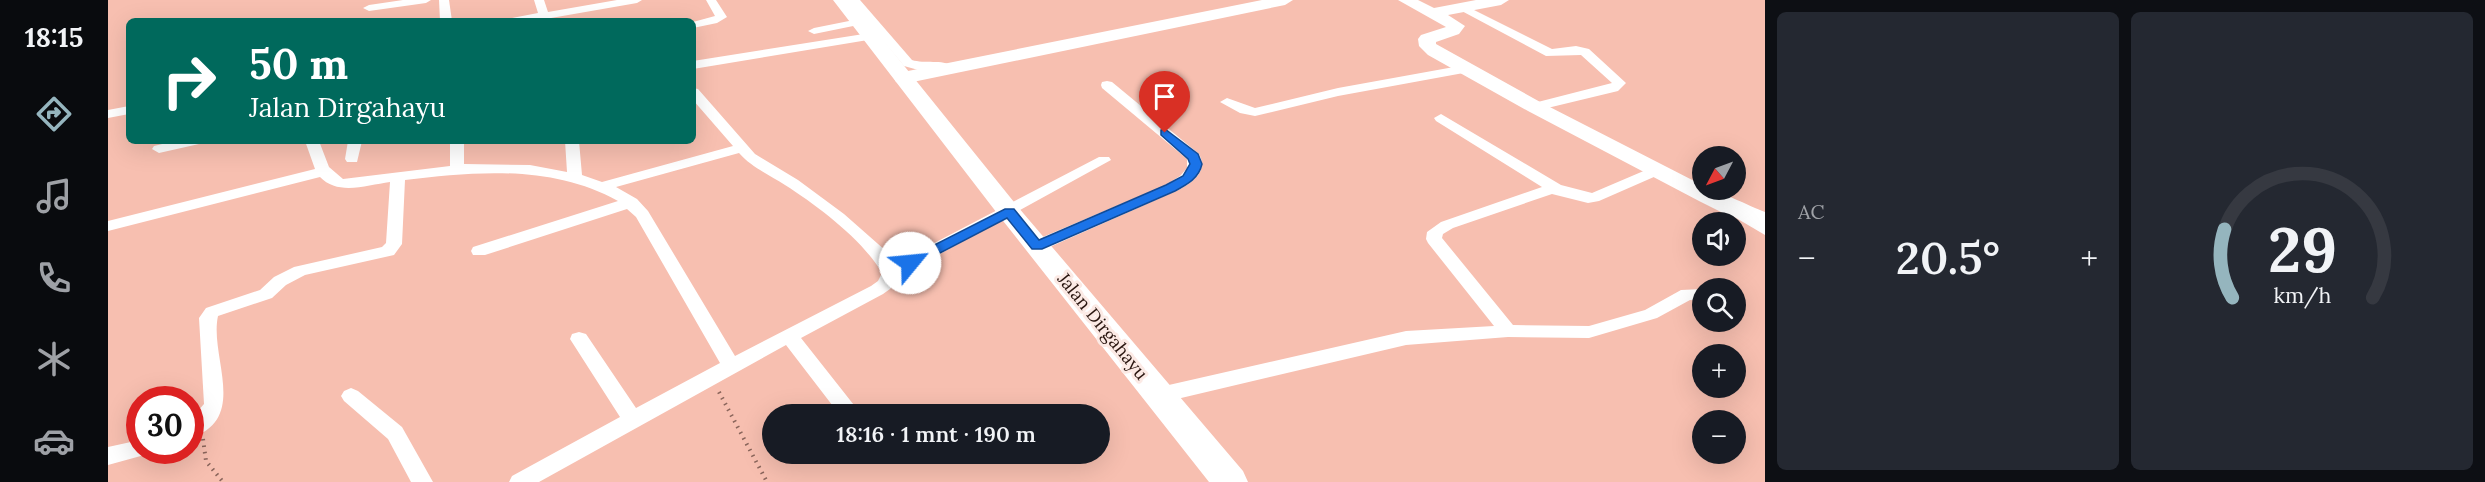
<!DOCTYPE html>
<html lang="id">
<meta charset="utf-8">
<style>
body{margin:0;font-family:Lora,serif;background:#242831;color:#f1f3f6;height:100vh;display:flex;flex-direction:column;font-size:22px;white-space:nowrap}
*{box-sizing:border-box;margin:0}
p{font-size:20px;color:#9ea1a6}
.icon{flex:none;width:33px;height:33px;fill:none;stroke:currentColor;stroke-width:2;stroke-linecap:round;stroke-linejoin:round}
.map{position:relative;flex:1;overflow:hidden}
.details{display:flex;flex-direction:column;gap:12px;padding:12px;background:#0d0f14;width:720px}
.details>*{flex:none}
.top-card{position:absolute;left:18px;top:18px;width:570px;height:126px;border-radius:9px;box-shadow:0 6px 24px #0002;background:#00695c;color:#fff;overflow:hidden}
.needle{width:39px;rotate:229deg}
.tools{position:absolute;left:1584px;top:146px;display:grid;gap:12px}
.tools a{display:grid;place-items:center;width:54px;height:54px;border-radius:50%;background:#171b24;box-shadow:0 6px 24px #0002;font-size:30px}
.speed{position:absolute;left:18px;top:386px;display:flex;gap:12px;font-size:30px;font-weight:700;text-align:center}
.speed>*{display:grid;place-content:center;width:78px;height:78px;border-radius:50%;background:#171b24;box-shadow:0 6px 24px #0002;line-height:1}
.speed .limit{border:9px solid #d22;background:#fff;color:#111}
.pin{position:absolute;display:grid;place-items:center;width:51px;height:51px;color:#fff;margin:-62px -26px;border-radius:50% 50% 50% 0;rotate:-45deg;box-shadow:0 0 6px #0007}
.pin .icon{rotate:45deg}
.me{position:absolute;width:66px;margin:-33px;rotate:62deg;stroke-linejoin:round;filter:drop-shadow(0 0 4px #0008)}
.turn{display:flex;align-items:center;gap:21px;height:126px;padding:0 24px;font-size:27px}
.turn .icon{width:78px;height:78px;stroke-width:2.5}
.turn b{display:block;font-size:42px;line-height:51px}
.big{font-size:45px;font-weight:600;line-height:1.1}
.details .widget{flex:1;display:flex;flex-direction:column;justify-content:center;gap:9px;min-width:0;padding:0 21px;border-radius:9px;background:#242831}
.details .dial{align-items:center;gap:0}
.dial svg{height:156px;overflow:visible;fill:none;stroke:#363941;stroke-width:7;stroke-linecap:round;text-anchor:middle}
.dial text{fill:#f1f3f6;stroke:none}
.heat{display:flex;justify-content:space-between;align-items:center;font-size:33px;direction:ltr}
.details .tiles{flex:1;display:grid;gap:12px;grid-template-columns:repeat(2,1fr)}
.trip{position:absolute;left:654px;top:404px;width:348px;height:60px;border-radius:30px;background:#171b24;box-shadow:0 6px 24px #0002;font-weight:600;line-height:60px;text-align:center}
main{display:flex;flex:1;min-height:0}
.menu{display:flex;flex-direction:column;width:108px;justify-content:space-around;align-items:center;background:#090b0e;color:#9ea1a6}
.menu .icon{width:42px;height:42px}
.menu .on{color:#95b5be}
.menu b{font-size:27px;color:#f1f3f6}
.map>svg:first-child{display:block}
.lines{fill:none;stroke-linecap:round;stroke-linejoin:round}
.path{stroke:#8a655b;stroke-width:4;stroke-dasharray:1.5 5;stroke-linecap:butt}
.street{fill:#fff;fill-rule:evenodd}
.secondary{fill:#fff;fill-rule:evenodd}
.primary{fill:#fff;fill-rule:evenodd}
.route{fill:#1a73e8;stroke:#114b97;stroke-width:1.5}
.labels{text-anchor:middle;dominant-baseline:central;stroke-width:6;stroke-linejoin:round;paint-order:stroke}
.street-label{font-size:18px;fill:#29150f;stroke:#fceae5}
</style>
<main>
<nav class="menu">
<b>18:15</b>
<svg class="icon on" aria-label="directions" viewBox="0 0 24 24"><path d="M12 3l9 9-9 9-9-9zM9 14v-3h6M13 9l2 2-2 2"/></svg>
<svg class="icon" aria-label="music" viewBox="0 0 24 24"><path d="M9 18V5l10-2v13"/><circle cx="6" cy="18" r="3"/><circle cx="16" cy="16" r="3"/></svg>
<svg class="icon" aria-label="phone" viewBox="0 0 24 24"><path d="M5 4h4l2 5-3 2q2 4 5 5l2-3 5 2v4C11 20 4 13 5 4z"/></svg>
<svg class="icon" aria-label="climate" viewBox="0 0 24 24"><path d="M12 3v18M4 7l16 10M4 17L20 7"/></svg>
<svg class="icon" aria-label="car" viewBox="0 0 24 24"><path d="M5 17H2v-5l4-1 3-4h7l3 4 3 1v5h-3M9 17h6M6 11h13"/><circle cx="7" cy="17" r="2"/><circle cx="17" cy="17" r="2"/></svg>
</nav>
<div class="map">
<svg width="1657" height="482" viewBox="0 0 1657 482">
<rect width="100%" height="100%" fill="#f7bfb0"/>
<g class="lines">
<g class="path">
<polyline points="611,392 659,482"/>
<polyline points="95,439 98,461 115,482"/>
</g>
<g class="street">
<polygon points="295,0 323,0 318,3 261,11 255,8 261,5"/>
<polygon points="331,0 341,0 344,21 332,21"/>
<polygon points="426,0 436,0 440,12 509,0 534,0 529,3 443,18 444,21 398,21 404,18 430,13"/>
<polygon points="598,0 608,0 619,17 609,23 585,28 585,22 607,16"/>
<path d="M741 0H752L804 60C816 64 835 59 844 66L838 70 814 71 796 66Z"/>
<polygon points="1354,4 1444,49 1468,46 1481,49 1518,83 1510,91 1427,111 1422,110 1420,107 1422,104 1504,83 1473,55 1438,56 1350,9 1348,7"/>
<polygon points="751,19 757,22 755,24 706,34 700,31 706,28"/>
<polygon points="762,33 768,37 766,39 585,69 585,61"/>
<polygon points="1357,65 1361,66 1363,69 1361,72 1230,96 1147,116 1132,113 1112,102 1119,98 1147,108 1230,88"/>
<path d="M999 81 1004 82 1091 154C1101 172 1083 184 1068 191L935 250H923L921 246 923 242 1058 185 1072 176 1079 168V159L994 88 993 85 994 82Z"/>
<path d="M585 88 590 89 647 154 690 180 736 214 778 251 786 264 991 157H1001L1003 160 790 277 782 289 775 294 693 338 753 414H731L678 345 431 482H401L404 476 512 417 462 339 464 334 471 332 478 334 528 408 612 363 528 217 519 209 377 255H365L363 251 365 247 510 201C445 165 369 171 297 180L294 244 286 255 197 275 178 285 164 298 110 316C101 357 142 419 82 438V420L96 404 91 318 98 308 152 290 166 277 186 267 274 247 278 243 282 182C259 185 230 196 212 177L0 231V221L207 169 197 141H211L221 167 235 179 342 166V141H356V164L422 165 459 172 457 141H471L474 175 494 182 625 146 585 100ZM631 153C643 167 662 175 677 185 710 206 755 240 774 273L770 281 763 286 627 356 540 211 529 199 508 187Z"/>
<polygon points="21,106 21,114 0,118 0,110"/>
<polygon points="1333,114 1453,185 1484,193 1545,167 1555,167 1557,170 1555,173 1491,201 1480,203 1444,194 1345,228 1335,234 1334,238 1405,325 1481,326 1537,310 1573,290 1594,289 1594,301 1582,300 1549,318 1481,338 1400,337 1298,345 1052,403 1045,400 1042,395 1045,390 1052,387 1298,331 1386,326 1320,243 1318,239 1319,232 1333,222 1434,187 1328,121 1326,118"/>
<polygon points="67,141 93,141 91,144 51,153 44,149 46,146"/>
<polygon points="240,141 254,141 249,162 239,162 237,159"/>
<polygon points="1629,207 1657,223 1657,235 1623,215 1621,212"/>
<polygon points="243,388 250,391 294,427 325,482 303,482 280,439 236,401 233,396 236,391"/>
<polygon points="32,440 32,450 42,450 40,454 0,465 0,447"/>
</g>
<g class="secondary">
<polygon points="1154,0 1185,0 1177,5 795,84 788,82 786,78 788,74 795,72"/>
<path d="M1290 0H1310L1326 8 1368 0H1401L1393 5 1340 15 1357 26 1351 34 1328 42V44L1434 103 1594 185V189C1609 189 1641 206 1657 212V227L1615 213 1591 201 1420 111 1320 55 1311 46 1310 39 1313 35 1338 27Z"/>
</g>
<polygon class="primary" points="725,0 743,0 910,207 1135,471 1140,482 1101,482 892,217"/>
</g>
<path class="route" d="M1057 129 1090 154 1094 164C1091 178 1080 184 1067 191L934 249H924L899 218 807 266H797L795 263 797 260 897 209H906L931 240 1058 185 1075 176 1082 164 1080 159 1053 135V130Z"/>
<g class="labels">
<g class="street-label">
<text transform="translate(995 326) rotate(51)">Jalan Dirgahayu</text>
</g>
</g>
</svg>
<div class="tools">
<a><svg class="needle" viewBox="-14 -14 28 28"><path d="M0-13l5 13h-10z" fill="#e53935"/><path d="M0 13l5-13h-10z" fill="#9ea1a6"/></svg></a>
<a><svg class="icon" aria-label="sound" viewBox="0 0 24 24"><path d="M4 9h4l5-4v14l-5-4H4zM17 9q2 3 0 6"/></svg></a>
<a><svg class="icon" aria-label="search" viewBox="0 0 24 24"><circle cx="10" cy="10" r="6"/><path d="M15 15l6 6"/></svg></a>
<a>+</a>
<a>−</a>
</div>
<div class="speed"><div class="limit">30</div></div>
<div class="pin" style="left:1057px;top:133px;background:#d93025"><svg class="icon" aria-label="arrive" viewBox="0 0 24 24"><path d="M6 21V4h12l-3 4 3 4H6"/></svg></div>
<svg class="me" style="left:802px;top:263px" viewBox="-20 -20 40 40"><circle r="19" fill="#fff"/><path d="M0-13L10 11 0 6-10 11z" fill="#1a73e8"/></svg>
<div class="trip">18:16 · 1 mnt · 190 m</div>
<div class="top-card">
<div class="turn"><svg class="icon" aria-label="right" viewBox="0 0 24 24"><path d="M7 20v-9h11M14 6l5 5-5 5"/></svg><div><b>50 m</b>Jalan Dirgahayu</div></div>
</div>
</div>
<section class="details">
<div class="tiles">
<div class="widget"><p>AC</p>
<div class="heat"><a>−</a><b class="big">20.5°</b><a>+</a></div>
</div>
<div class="widget dial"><svg viewBox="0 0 100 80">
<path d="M14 69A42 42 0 1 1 86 69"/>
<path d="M14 69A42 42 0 0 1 10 34" stroke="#95b5be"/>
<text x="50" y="56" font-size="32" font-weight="700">29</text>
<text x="50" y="72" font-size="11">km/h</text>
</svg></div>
</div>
</section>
</main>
